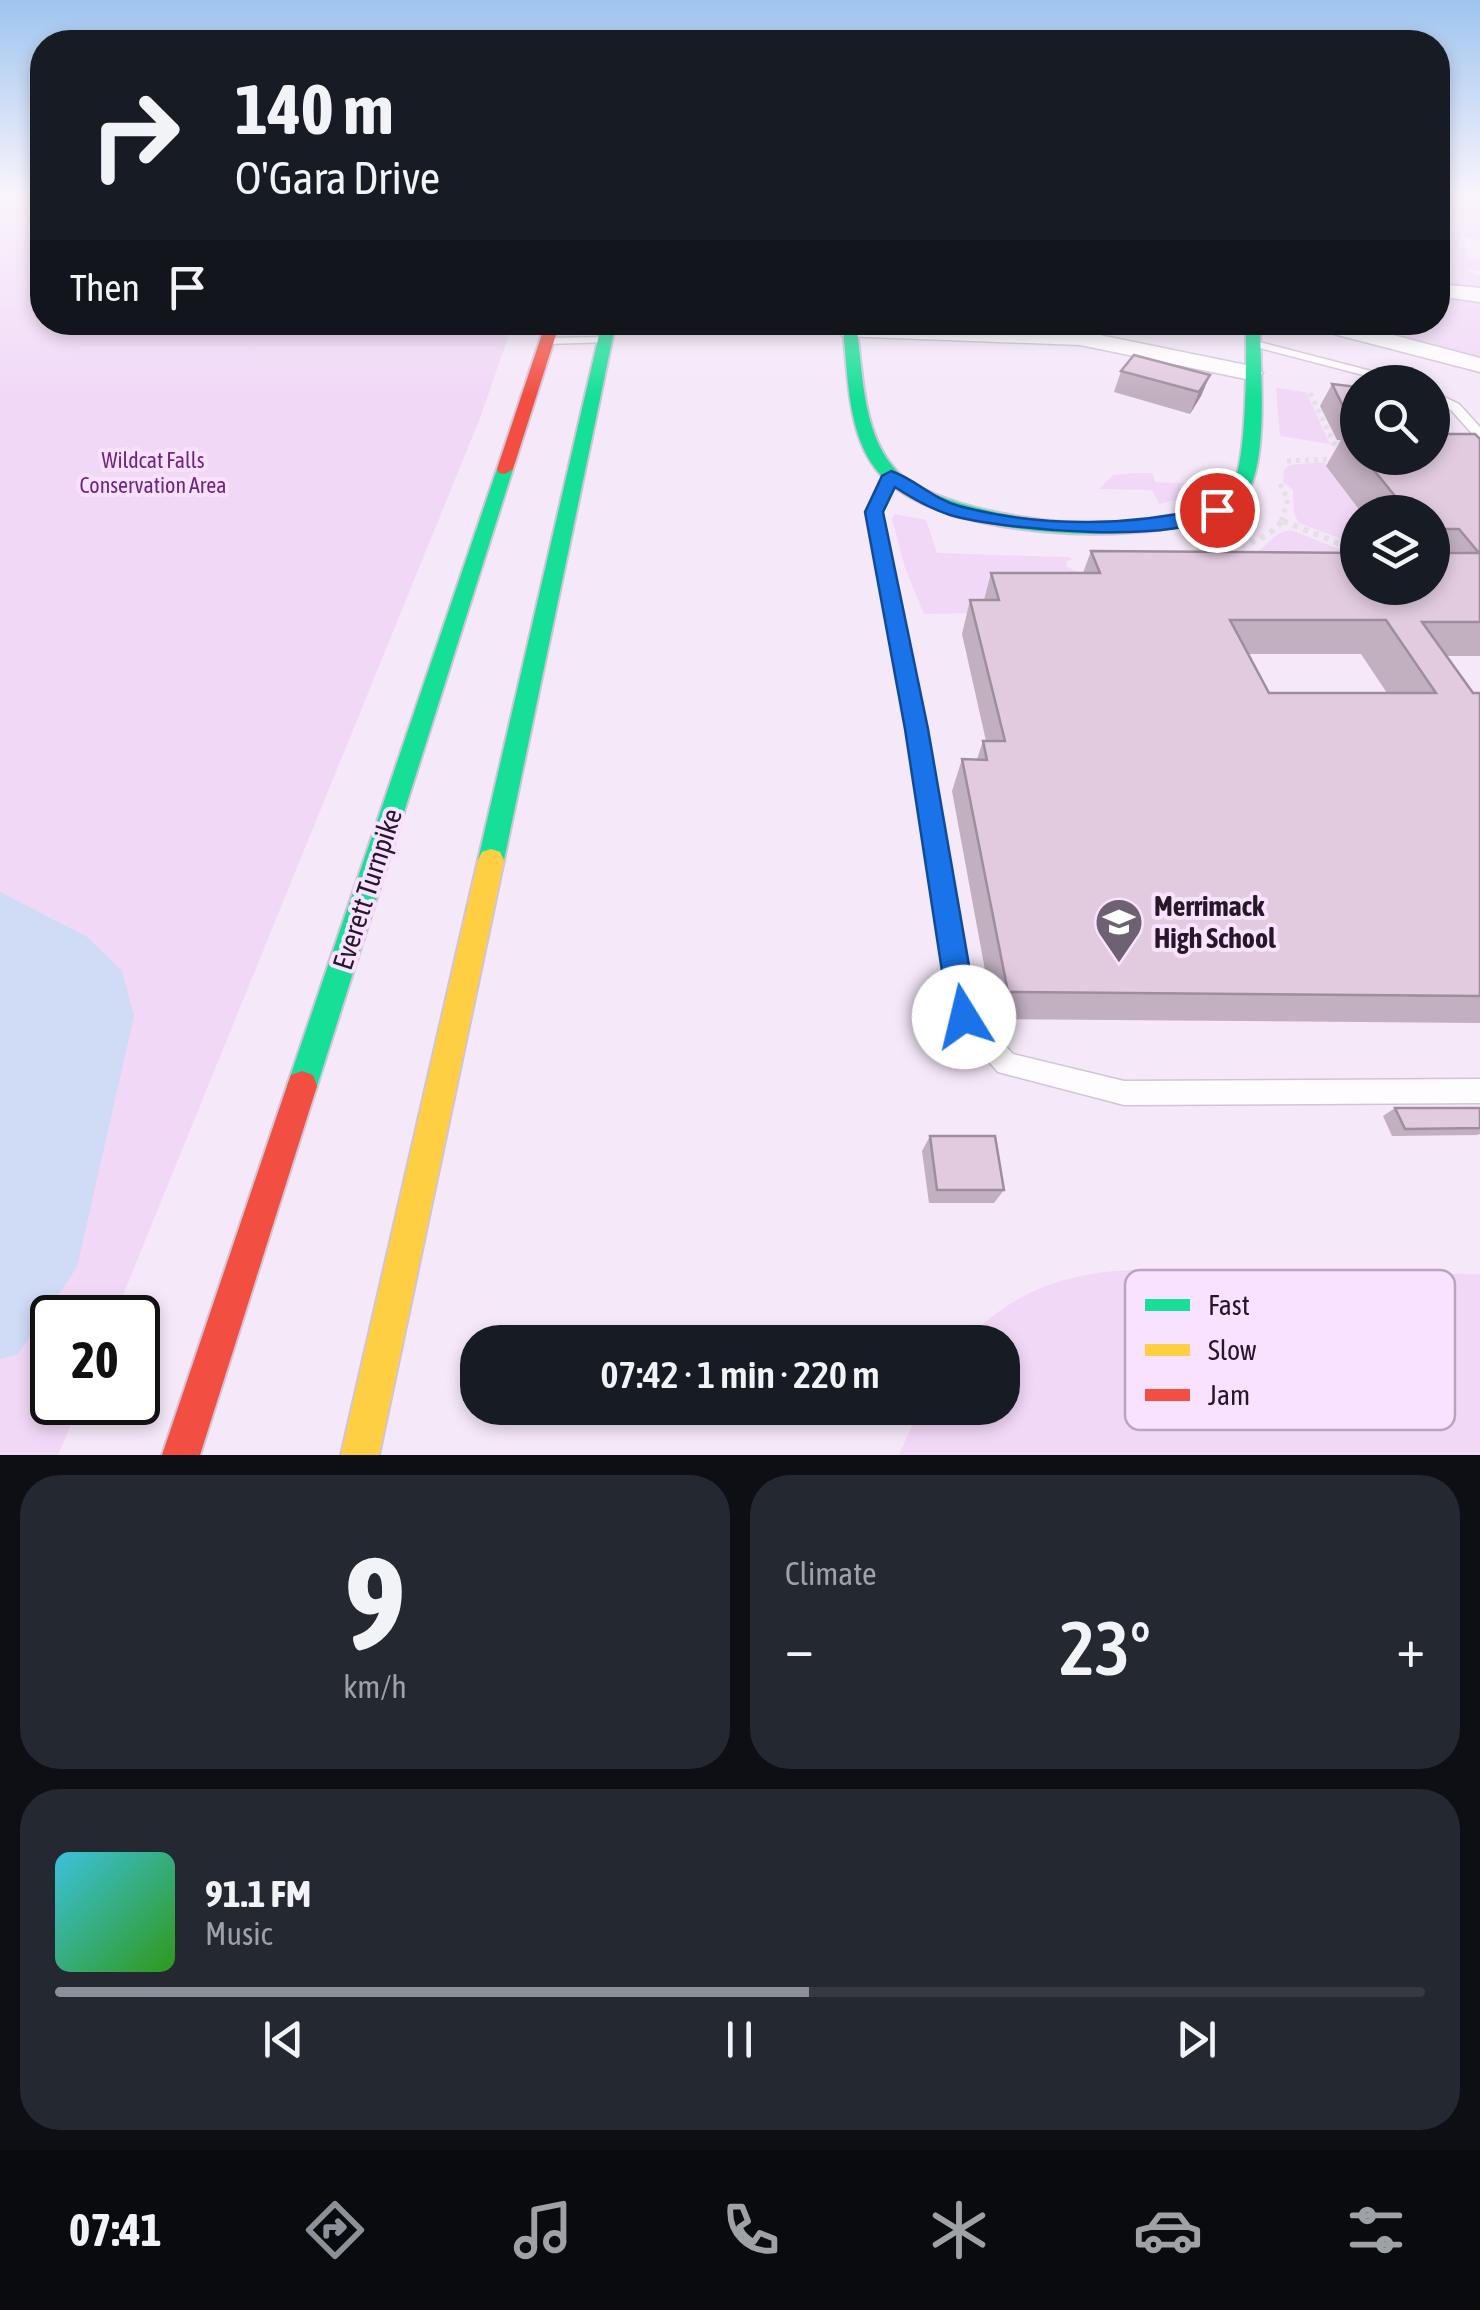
<!DOCTYPE html>
<meta charset="utf-8">
<style>
body{margin:0;font-family:"Asap Condensed",sans-serif;background:#242831;color:#f1f3f6;height:100vh;display:flex;flex-direction:column;font-size:38px;white-space:nowrap}
*{box-sizing:border-box;margin:0}
p{font-size:32px;color:#9ea1a6}
.icon{flex:none;width:55px;height:55px;fill:none;stroke:currentColor;stroke-width:2;stroke-linecap:round;stroke-linejoin:round}
.map{position:relative;height:1455px;overflow:hidden}
.panel{display:flex;flex-direction:column;gap:20px;padding:20px;background:#0d0f14;flex:1}
.panel>*{flex:none}
.top-card{position:absolute;left:30px;top:30px;width:1420px;height:305px;border-radius:40px;box-shadow:0 5px 15px #0003;background:#171b24;color:#f1f3f6;overflow:hidden}
.buttons{position:absolute;left:1340px;top:365px;display:grid;gap:20px}
.buttons a{display:grid;place-items:center;width:110px;height:110px;border-radius:50%;background:#171b24;box-shadow:0 5px 15px #0003;font-size:50px}
.speed{position:absolute;left:30px;top:1295px;display:flex;gap:20px;font-size:50px;font-weight:700;text-align:center}
.speed>*{display:grid;place-content:center;width:130px;height:130px;border-radius:50%;background:#171b24;box-shadow:0 5px 15px #0003;line-height:1}
.speed .limit{border:5px solid #111;border-radius:15px;background:#fff;color:#111}
.pin{position:absolute;display:grid;place-items:center;width:85px;height:85px;color:#fff;margin:-42px;border:5px solid #fff;border-radius:50%;box-shadow:0 2px 10px #0007}
.me{position:absolute;width:110px;margin:-55px;rotate:351deg;stroke-linejoin:round;filter:drop-shadow(0 0 8px #0008)}
.turn{display:flex;align-items:center;gap:35px;height:210px;padding:0 40px;font-size:45px}
.turn .icon{width:130px;height:130px;stroke-width:2.5}
.turn b{display:block;font-size:70px;line-height:85px}
.then{display:flex;align-items:center;height:95px;padding:0 40px;background:#0003;gap:20px;font-size:38px}
.big{font-size:75px;font-weight:600;line-height:1.1}
.panel .widget{flex:1;display:flex;flex-direction:column;justify-content:center;gap:15px;min-width:0;padding:0 35px;border-radius:40px;background:#242831}
.panel .dial{align-items:center;gap:0}
.dial b{font-size:130px;line-height:1}
.song{display:flex;align-items:center;gap:30px}
.cover{width:120px;height:120px;border-radius:15px;background:linear-gradient(135deg,hsl(190 70% 55%),hsl(110 70% 35%))}
.played{height:10px;border-radius:5px;background:linear-gradient(90deg,#8c9099 55%,#363941 55%)}
.keys{display:flex;justify-content:space-around;direction:ltr}
.heat{display:flex;justify-content:space-between;align-items:center;font-size:55px;direction:ltr}
.panel .tiles{flex:1;display:grid;gap:20px;grid-template-columns:1fr 1fr}
.widget:last-child{grid-column:span 2}
.trip{position:absolute;left:460px;top:1325px;width:560px;height:100px;border-radius:40px;background:#171b24;box-shadow:0 5px 15px #0003;font-weight:600;line-height:100px;text-align:center}
.tabs{display:flex;height:160px;justify-content:space-around;align-items:center;background:#090b0e;color:#9ea1a6}
.tabs .icon{width:70px;height:70px}
.tabs .active{color:#8c9099}
.tabs b{font-size:45px;color:#f1f3f6}
.map>svg:first-child{display:block}
.green{fill:#f1d8f7}
.water{fill:#d0dbf6}
.lines{fill:none;stroke-linecap:round;stroke-linejoin:round}
.lane-casing{stroke:#d1c5d5;stroke-width:3}
.street-casing{stroke:#d1c5d5;stroke-width:3}
.fast-casing{stroke:#d1c5d5;stroke-width:4}
.slow-casing{stroke:#d1c5d5;stroke-width:4}
.jam-casing{stroke:#d1c5d5;stroke-width:4}
.path-far1{stroke:#e4e0e5;stroke-width:5;stroke-dasharray:4 5;stroke-linecap:butt}
.path{stroke:#e4e0e5;stroke-width:6;stroke-dasharray:5 6;stroke-linecap:butt}
.lane{fill:#fefcfe;fill-rule:evenodd}
.street{fill:#fefcfe;fill-rule:evenodd}
.fast{fill:#16e098;fill-rule:evenodd}
.slow{fill:#ffcf43;fill-rule:evenodd}
.jam{fill:#f24e42;fill-rule:evenodd}
.wall{fill:#c2afc0;fill-rule:evenodd}
.shaded-wall{fill:#9e8e9c}
.building{fill:#e2cbdf;stroke:#9e8e9c;stroke-width:2.5;fill-rule:evenodd}
.route{fill:#1a73e8;stroke:#114b97;stroke-width:2.5}
.labels{text-anchor:middle;dominant-baseline:central;stroke-width:8;stroke-linejoin:round;paint-order:stroke}
.far-park-label{font-size:22px;fill:#702681;stroke:#f9e2ff}
.street-label{font-size:28px;fill:#261829;stroke:#f9e2ff}
.poi-label{font-size:28px;font-weight:bold;fill:#261829;stroke:#f9e2ff;text-anchor:start}
.key{fill:#f9e2ff;stroke:#baa5bf;stroke-width:2.5}
.key-label{font-size:28px;fill:#261829}
</style>
<div class="map">
<svg width="1480" height="1455" viewBox="0 0 1480 1455">
<rect width="100%" height="100%" fill="#f5e8f9"/>
<g class="green">
<polygon points="0,194 42,194 42,322 513,323 480,418 114,1317 52,1318 52,1402 80,1403 58,1455 0,1455"/>
<polygon points="1438,194 1480,194 1480,239 1462,238 1469,258 1480,260 1480,271 1464,269 1480,276 1480,292 1438,286"/>
<polygon points="1438,290 1480,295 1480,358 1344,323 1438,322"/>
<polygon points="1276,388 1306,392 1330,444 1280,436"/>
<polygon points="1324,462 1361,512 1358,512 1357,545 1299,523 1294,514 1293,490 1283,482 1284,470 1290,465"/>
<polygon points="1136,473 1152,473 1155,482 1193,484 1204,493 1159,504 1152,490 1099,489 1113,475"/>
<polygon points="895,514 926,520 937,553 1067,557 1072,559 1066,562 1067,567 1087,576 984,613 924,614 905,568 892,519"/>
<path d="M1291 530 1357 556V586L1164 585 1155 569 1157 553C1186 547 1222 566 1251 554 1268 548 1272 532 1291 530Z"/>
<path d="M1133 1270 1480 1274V1455H899L920 1408H1002V1342H965C1010 1292 1067 1272 1133 1270Z"/>
</g>
<polygon class="water" points="0,892 86,936 122,971 134,1016 77,1267 18,1354 0,1359"/>
<g class="lines">
<g class="lane-casing">
<g id="lane">
<polygon points="606,337 611,340 610,342 547,344 542,341 547,338"/>
<polygon points="1252,340 1406,380 1408,382 1390,382 1248,345 1247,343"/>
<polygon points="1432,391 1459,404 1480,427 1480,439 1476,438 1451,410 1432,399"/>
<polygon points="891,472 898,476 881,512 926,729 974,1012 1013,1054 1124,1081 1480,1079 1480,1103 1124,1105 998,1072 956,1025 953,1017 908,729 867,512 884,476"/>
</g>
</g>
<g class="street-casing">
<g id="street">
<polygon points="1438,284 1480,288 1480,302 1438,296"/>
<polygon points="1304,322 1344,322 1480,358 1480,372 1307,327"/>
<polygon points="850,324 1080,331 1251,366 1263,373 1251,380 1080,345 842,336 838,331"/>
</g>
</g>
<g class="fast-casing">
<g id="fast">
<polygon points="602,322 616,322 504,860 500,868 491,871 482,868 478,860"/>
<path d="M842 322H856C863 369 861 430 894 468 940 523 1186 550 1231 488 1248 465 1246 355 1246 322H1260C1260 367 1268 449 1250 488 1243 503 1221 513 1207 518 1131 547 947 537 886 480 845 443 849 372 842 322Z"/>
<polygon points="505,464 513,469 317,1086 313,1097 302,1101 291,1097 287,1086 497,469"/>
</g>
</g>
<g class="slow-casing">
<polygon id="slow" points="491,849 500,852 504,860 379,1455 341,1455 478,860 482,852"/>
</g>
<g class="jam-casing">
<g id="jam">
<polygon points="546,322 560,322 513,469 505,474 499,473 497,469"/>
<polygon points="302,1071 313,1075 317,1086 200,1455 162,1455 287,1086 291,1075"/>
</g>
</g>
<g class="path-far1">
<polyline points="1310,393 1336,448 1358,455"/>
<polyline points="1287,461 1334,459"/>
<polyline points="1280,484 1288,500 1281,522"/>
</g>
<g class="path">
<polyline points="1283,521 1358,551"/>
<path d="M1196 550C1226 551 1264 545 1283 520"/>
</g>
<use href="#lane" class="lane"/>
<use href="#street" class="street"/>
<use href="#fast" class="fast"/>
<use href="#slow" class="slow"/>
<use href="#jam" class="jam"/>
</g>
<g class="wall">
<polygon points="1169,322 1191,322 1189,326"/>
<polygon points="1121,371 1210,375 1201,396 1190,414 1114,392"/>
<path d="M1332 384 1358 387V458H1432L1480 439V656H1446L1473 693H1480V1023L994 1019 952 791 962 759H977L983 741H986L962 634 970 600H984L991 573H1083L1091 551 1432 588V512H1361L1326 466 1341 440H1337L1320 406ZM1248 654H1361L1387 693H1269Z"/>
<polygon points="1395,1108 1480,1108 1480,1134 1477,1135 1392,1136 1383,1116"/>
<polygon points="930,1136 1004,1190 994,1203 929,1203 922,1151"/>
</g>
<polygon class="shaded-wall" points="1210,375 1201,396 1190,414 1199,392"/>
<g class="building">
<polygon points="1134,355 1210,375 1199,392 1121,371"/>
<polygon points="1332,384 1358,387 1358,419 1349,418"/>
<polygon points="1344,433 1358,433 1358,449"/>
<path d="M1432 434H1475L1480 439V622H1422L1473 693H1480V996L1008 992 962 759 987 760 983 741H1005L970 600H999L991 573H1100L1091 551 1358 553V588H1432V553H1479L1459 529H1432V512H1408L1364 458H1432ZM1230 620H1386L1436 693H1269Z"/>
<polygon points="1395,1108 1480,1108 1480,1128 1405,1129"/>
<polygon points="930,1136 995,1136 1004,1190 937,1190"/>
</g>
<linearGradient id="sky" x2="0" y2="1"><stop stop-color="#9ec4ee"/><stop offset="0.49" stop-color="#faf5fc"/><stop offset="1" stop-color="#faf5fc" stop-opacity="0"/></linearGradient>
<rect width="1480" height="397" fill="url(#sky)"/>
<path class="route" d="M891 471C915 479 933 499 959 506 1041 528 1137 527 1217 505L1226 510C1186 547 1002 530 950 515 929 508 913 499 895 487L883 512 928 729 978 1017 974 1027 964 1031 953 1027 949 1017 905 729 865 512 882 476Z"/>
<defs>
<g id="school-pin" transform="scale(2.5)"><path d="M0 17L-7.5 6A9.5 9.5 0 1 1 7.5 6Z" fill="#6e6172" stroke="#f9e2ff"/><path d="M0-5L7-2L0 1L-7-2ZM-4 1L0 2.5L4 1V4Q0 6-4 4Z" fill="#fff"/></g>
</defs>
<g fill-rule="evenodd">
<use href="#school-pin" x="1119" y="922"/>
</g>
<g class="labels">
<g class="far-park-label">
<text x="153" y="460">Wildcat Falls<tspan x="153" dy="25">Conservation Area</tspan></text>
</g>
<g class="street-label">
<text transform="translate(367 889) rotate(-72)">Everett Turnpike</text>
</g>
<g class="poi-label">
<text x="1154" y="906">Merrimack<tspan x="1154" dy="32">High School</tspan></text>
</g>
</g>
<rect x="1125" y="1270" width="330" height="160" rx="15" class="key"/>
<rect x="1145" y="1299" width="45" height="12" fill="#16e098"/>
<rect x="1145" y="1344" width="45" height="12" fill="#ffcf43"/>
<rect x="1145" y="1389" width="45" height="12" fill="#f24e42"/>
<g class="key-label">
<text x="1208" y="1315">Fast</text>
<text x="1208" y="1360">Slow</text>
<text x="1208" y="1405">Jam</text>
</g>
</svg>
<div class="buttons">
<a><svg class="icon" aria-label="search" viewBox="0 0 24 24"><circle cx="10" cy="10" r="6"/><path d="M15 15l6 6"/></svg></a>
<a><svg class="icon" aria-label="layers" viewBox="0 0 24 24"><path d="M12 4l9 5-9 5-9-5zM3 14l9 5 9-5"/></svg></a>
</div>
<div class="speed"><div class="limit">20</div></div>
<div class="pin" style="left:1217px;top:510px;background:#d93025"><svg class="icon" aria-label="arrive" viewBox="0 0 24 24"><path d="M6 21V4h12l-3 4 3 4H6"/></svg></div>
<svg class="me" style="left:964px;top:1017px" viewBox="-20 -20 40 40"><circle r="19" fill="#fff"/><path d="M0-13L10 11 0 6-10 11z" fill="#1a73e8"/></svg>
<div class="trip">07:42 · 1 min · 220 m</div>
<div class="top-card">
<div class="turn"><svg class="icon" aria-label="right" viewBox="0 0 24 24"><path d="M7 20v-9h11M14 6l5 5-5 5"/></svg><div><b>140 m</b>O'Gara Drive</div></div>
<div class="then">Then<svg class="icon" aria-label="arrive" viewBox="0 0 24 24"><path d="M6 21V4h12l-3 4 3 4H6"/></svg></div>
</div>
</div>
<section class="panel">
<div class="tiles">
<div class="widget dial"><b>9</b><p>km/h</p></div>
<div class="widget"><p>Climate</p>
<div class="heat"><a>−</a><b class="big">23°</b><a>+</a></div>
</div>
<div class="widget">
<div class="song"><i class="cover"></i><div><b>91.1 FM</b><p>Music</p></div></div>
<div class="played"></div>
<div class="keys"><svg class="icon" aria-label="previous" viewBox="0 0 24 24"><path d="M18 5L8 12l10 7zM5 5v14"/></svg><svg class="icon" aria-label="pause" viewBox="0 0 24 24"><path d="M8 5v14M16 5v14"/></svg><svg class="icon" aria-label="next" viewBox="0 0 24 24"><path d="M6 5l10 7-10 7zM19 5v14"/></svg></div>
</div>
</div>
</section>
<nav class="tabs">
<b>07:41</b>
<svg class="icon active" aria-label="directions" viewBox="0 0 24 24"><path d="M12 3l9 9-9 9-9-9zM9 14v-3h6M13 9l2 2-2 2"/></svg>
<svg class="icon" aria-label="music" viewBox="0 0 24 24"><path d="M9 18V5l10-2v13"/><circle cx="6" cy="18" r="3"/><circle cx="16" cy="16" r="3"/></svg>
<svg class="icon" aria-label="phone" viewBox="0 0 24 24"><path d="M5 4h4l2 5-3 2q2 4 5 5l2-3 5 2v4C11 20 4 13 5 4z"/></svg>
<svg class="icon" aria-label="climate" viewBox="0 0 24 24"><path d="M12 3v18M4 7l16 10M4 17L20 7"/></svg>
<svg class="icon" aria-label="car" viewBox="0 0 24 24"><path d="M5 17H2v-5l4-1 3-4h7l3 4 3 1v5h-3M9 17h6M6 11h13"/><circle cx="7" cy="17" r="2"/><circle cx="17" cy="17" r="2"/></svg>
<svg class="icon" aria-label="filters" viewBox="0 0 24 24"><path d="M4 7h16M4 17h16"/><circle cx="9" cy="7" r="2"/><circle cx="15" cy="17" r="2"/></svg>
</nav>
